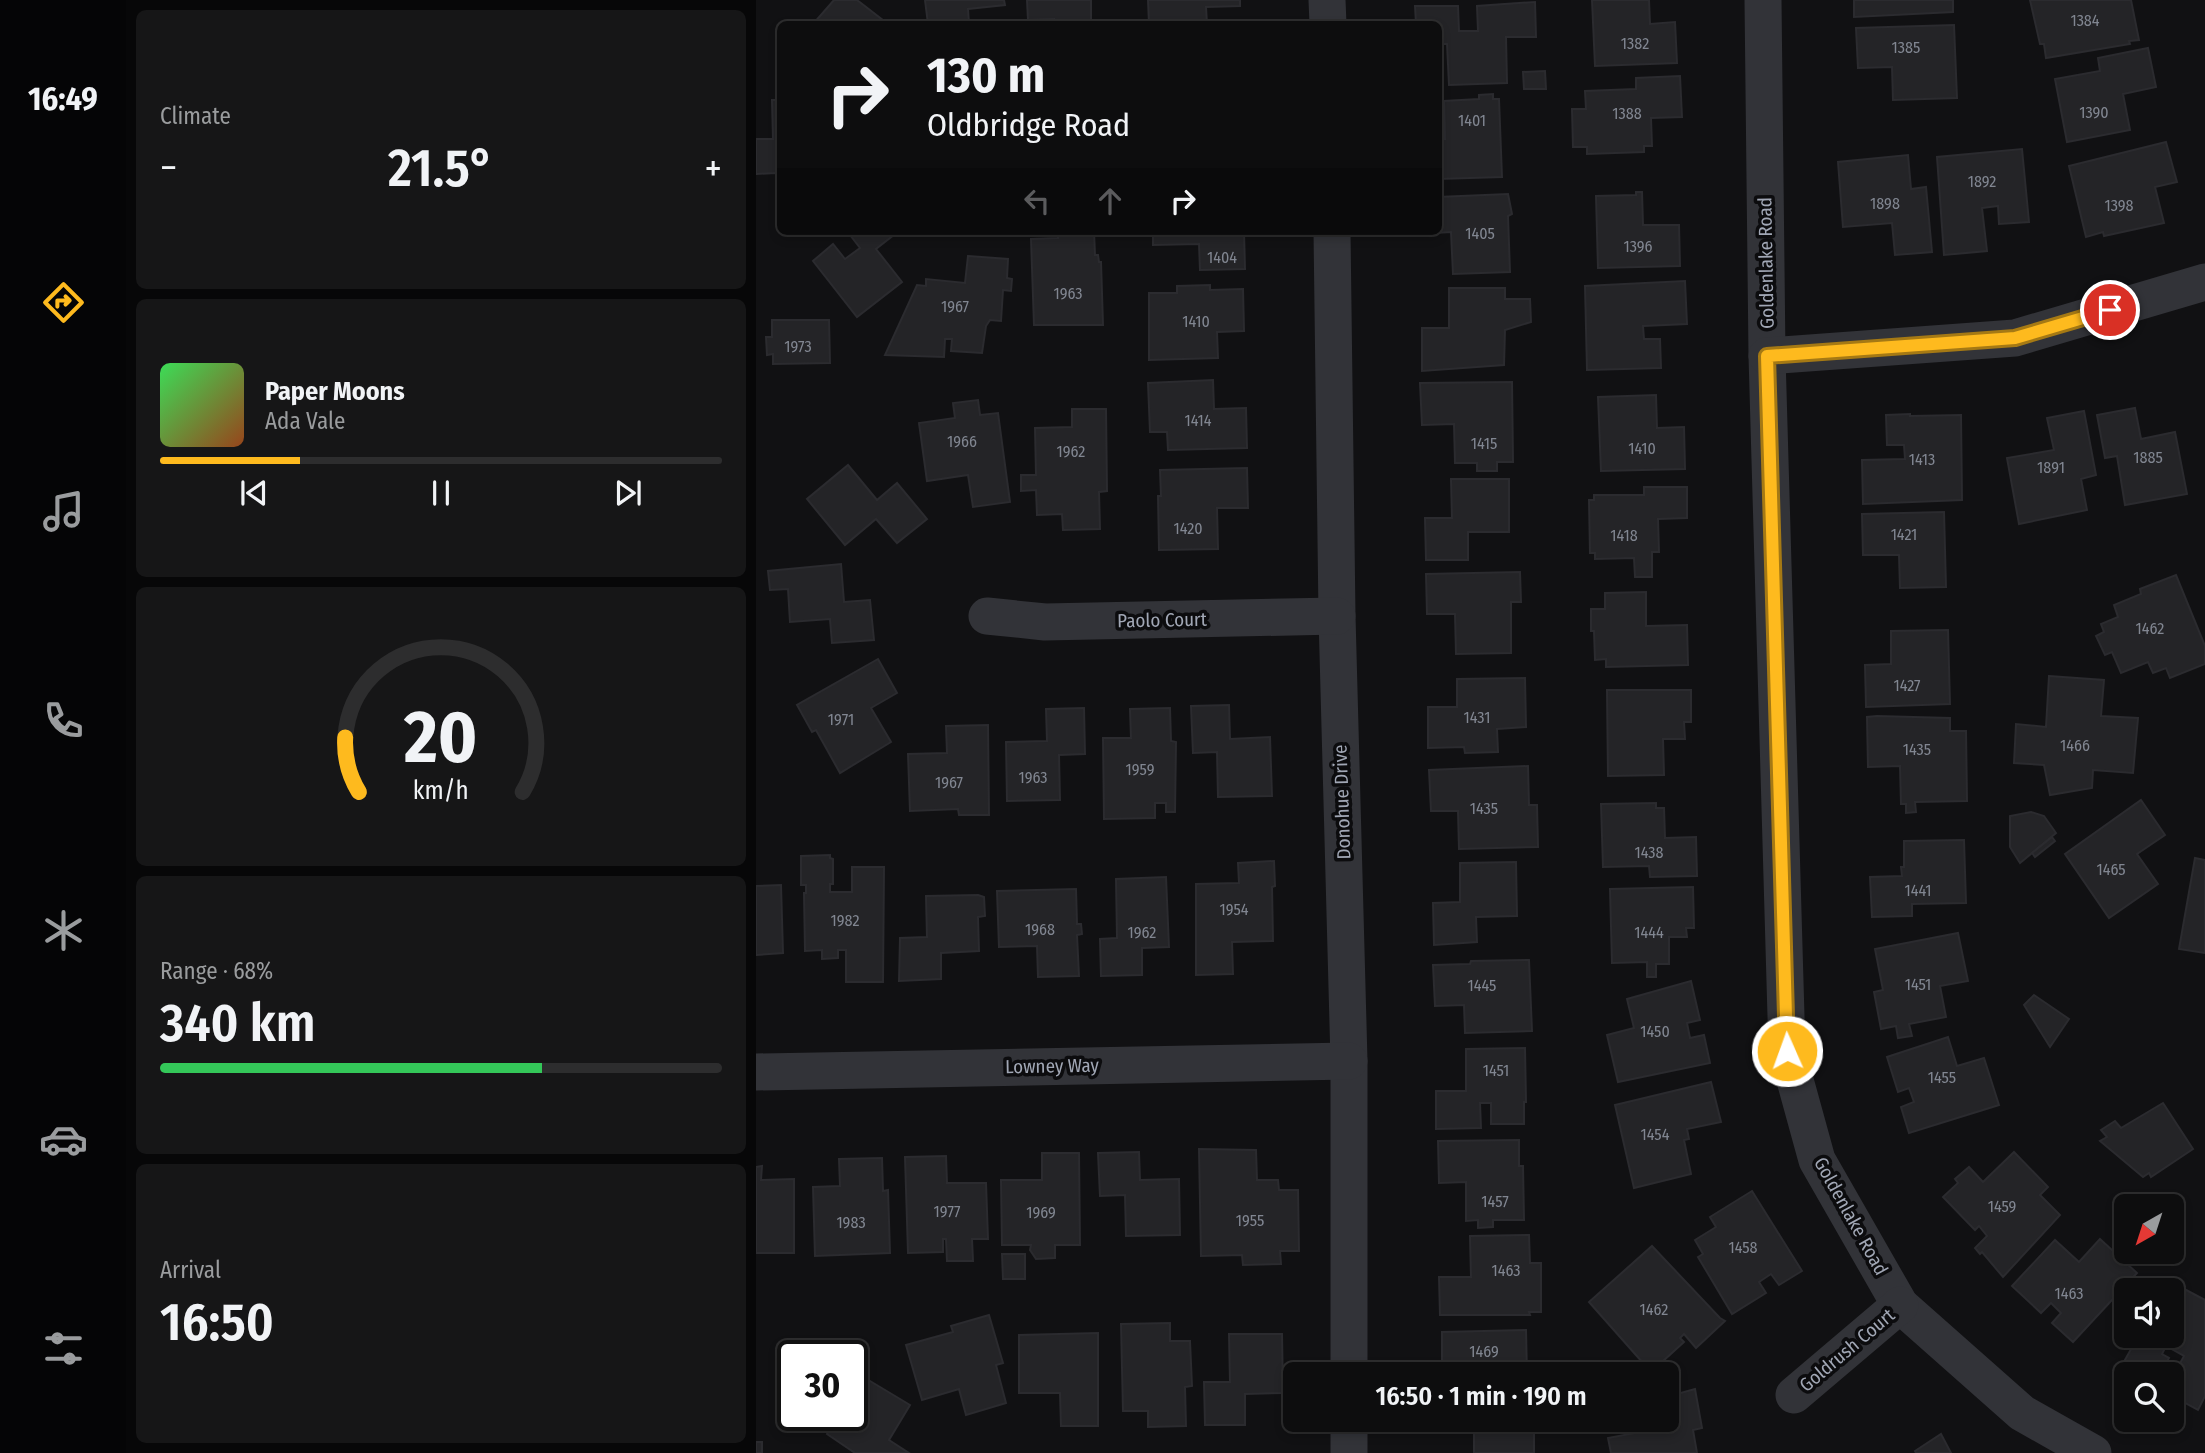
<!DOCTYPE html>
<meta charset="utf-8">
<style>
body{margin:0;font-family:"Fira Sans Condensed",sans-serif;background:#161617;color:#f1f3f6;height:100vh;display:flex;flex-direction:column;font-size:26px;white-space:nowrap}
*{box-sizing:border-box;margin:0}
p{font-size:23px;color:#9a9c9e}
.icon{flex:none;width:38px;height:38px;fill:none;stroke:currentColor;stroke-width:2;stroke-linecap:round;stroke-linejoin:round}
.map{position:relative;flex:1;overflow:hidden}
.drawer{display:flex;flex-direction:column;gap:10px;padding:10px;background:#070708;width:630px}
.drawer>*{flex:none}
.banner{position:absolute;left:21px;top:21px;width:665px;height:214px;border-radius:10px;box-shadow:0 4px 10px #0003,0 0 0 2px #2d2d2e;background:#0d0d0e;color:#f1f3f6;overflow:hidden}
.needle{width:46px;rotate:219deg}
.tools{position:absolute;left:1358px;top:1194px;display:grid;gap:14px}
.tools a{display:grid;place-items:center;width:70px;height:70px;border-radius:10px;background:#0d0d0e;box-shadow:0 4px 10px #0003,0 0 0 2px #2d2d2e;font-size:35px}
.speed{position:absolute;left:21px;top:1340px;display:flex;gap:14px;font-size:35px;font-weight:700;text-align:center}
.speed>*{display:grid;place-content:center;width:91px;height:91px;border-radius:50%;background:#0d0d0e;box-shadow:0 4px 10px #0003,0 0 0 2px #2d2d2e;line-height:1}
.speed .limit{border:4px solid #111;border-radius:10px;background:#fff;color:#111}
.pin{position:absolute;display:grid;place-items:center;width:60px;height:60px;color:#fff;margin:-30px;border:4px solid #fff;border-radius:50%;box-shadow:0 2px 7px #0007}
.me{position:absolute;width:77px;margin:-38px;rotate:358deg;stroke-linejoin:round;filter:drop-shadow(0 0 5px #0008)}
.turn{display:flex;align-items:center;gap:24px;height:147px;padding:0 35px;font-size:32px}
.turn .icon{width:91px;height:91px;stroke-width:2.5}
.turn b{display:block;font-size:49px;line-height:60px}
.lanes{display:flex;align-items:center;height:66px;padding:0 35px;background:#0003;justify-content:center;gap:35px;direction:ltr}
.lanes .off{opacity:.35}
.big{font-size:52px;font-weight:600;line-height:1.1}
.drawer .card{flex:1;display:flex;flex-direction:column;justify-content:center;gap:10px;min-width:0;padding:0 24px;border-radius:10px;background:#161617}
.drawer .dial{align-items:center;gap:0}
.dial svg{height:182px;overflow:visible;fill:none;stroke:#2d2d2e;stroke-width:7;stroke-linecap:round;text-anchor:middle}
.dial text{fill:#f1f3f6;stroke:none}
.song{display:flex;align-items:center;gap:21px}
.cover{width:84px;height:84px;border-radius:10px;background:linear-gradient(135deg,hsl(130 70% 55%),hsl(20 70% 35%))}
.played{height:7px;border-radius:4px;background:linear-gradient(90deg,#feba1e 25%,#2d2d2e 25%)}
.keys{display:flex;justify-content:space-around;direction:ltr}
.heat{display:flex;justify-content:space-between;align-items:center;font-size:38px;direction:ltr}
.charge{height:10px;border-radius:5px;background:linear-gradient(90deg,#34c759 68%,#2d2d2e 0)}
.trip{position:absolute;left:527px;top:1362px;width:396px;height:70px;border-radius:10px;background:#0d0d0e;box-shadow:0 4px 10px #0003,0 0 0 2px #2d2d2e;font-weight:600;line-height:70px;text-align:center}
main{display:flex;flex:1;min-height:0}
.tab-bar{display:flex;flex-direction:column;width:126px;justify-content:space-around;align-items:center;background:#050506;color:#9a9c9e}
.tab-bar .icon{width:49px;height:49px}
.tab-bar .current{color:#feba1e}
.tab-bar b{font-size:32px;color:#f1f3f6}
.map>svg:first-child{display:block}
.building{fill:#242427;stroke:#2b2b2f;stroke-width:2}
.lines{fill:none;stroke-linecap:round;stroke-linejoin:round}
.minor{stroke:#323338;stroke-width:37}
.route-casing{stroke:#a57914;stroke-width:18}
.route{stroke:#feba1e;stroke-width:12}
.labels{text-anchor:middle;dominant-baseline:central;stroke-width:7;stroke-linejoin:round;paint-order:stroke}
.number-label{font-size:16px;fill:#818691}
.street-label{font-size:19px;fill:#a1a7b5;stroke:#0c0c0e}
</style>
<main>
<nav class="tab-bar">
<b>16:49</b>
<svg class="icon current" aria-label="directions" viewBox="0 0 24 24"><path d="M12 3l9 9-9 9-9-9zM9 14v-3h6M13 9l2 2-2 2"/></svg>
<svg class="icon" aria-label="music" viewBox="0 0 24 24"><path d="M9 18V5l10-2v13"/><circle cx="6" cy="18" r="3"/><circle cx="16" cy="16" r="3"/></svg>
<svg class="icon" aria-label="phone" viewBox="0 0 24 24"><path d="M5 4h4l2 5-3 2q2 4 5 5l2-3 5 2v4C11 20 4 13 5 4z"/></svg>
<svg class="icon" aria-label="climate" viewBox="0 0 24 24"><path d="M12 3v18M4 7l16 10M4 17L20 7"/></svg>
<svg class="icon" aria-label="car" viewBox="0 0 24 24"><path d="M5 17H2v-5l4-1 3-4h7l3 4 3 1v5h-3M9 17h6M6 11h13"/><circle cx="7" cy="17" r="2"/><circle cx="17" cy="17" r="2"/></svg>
<svg class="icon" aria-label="filters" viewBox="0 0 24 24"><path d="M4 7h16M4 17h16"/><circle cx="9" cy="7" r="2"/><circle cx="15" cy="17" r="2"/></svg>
</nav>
<section class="drawer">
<div class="card"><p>Climate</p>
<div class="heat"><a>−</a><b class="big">21.5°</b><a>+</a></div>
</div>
<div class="card">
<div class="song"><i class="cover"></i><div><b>Paper Moons</b><p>Ada Vale</p></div></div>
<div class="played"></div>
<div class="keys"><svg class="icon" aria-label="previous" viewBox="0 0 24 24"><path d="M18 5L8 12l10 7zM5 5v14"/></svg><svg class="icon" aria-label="pause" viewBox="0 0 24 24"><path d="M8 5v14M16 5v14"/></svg><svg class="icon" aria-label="next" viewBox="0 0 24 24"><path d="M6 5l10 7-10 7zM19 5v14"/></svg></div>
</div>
<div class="card dial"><svg viewBox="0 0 100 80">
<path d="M14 69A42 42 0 1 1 86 69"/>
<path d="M14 69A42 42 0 0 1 8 45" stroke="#feba1e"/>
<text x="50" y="56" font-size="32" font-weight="700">20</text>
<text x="50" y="72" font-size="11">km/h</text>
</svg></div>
<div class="card"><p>Range · 68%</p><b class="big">340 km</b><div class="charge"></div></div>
<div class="card"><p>Arrival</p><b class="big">16:50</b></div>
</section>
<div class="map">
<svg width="1449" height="1453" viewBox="0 0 1449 1453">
<rect width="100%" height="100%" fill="#111113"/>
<g class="building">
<polygon points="78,0 101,0 132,24 57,24"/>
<polygon points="169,0 248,0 249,5 212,9 213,24 172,24"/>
<polygon points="271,0 335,0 335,24 298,24 298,19 272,20"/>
<polygon points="392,0 484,0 484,6 450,7 451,24 393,24"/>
<polygon points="836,0 893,0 894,24 919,22 921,63 839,66"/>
<polygon points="1098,0 1197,0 1197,12 1098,17"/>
<polygon points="1274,0 1375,0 1383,40 1373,41 1374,44 1290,58 1288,44 1284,44"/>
<polygon points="779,2 780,37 750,37 751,83 693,85 691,44 682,44 682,24 660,24 659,6 702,6 703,31 722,31 721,6"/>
<polygon points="1198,25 1201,98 1137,100 1136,67 1102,68 1100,28"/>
<polygon points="1392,48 1400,87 1367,94 1374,130 1311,142 1299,79 1344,71 1342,58"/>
<polygon points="789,71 790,89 768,89 767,72"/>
<polygon points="924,76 926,117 895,118 896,146 888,146 888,152 831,154 831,147 817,147 816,109 830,109 829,91 880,89 880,78"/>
<polygon points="737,94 737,99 743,99 746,177 682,179 682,139 689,139 688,101 723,99 723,95"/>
<polygon points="16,100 24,100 24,180 21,180 20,173 0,174 0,139 17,139"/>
<polygon points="1410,142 1421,182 1399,187 1408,223 1348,236 1347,232 1330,237 1313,166"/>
<polygon points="1266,149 1273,222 1243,224 1242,206 1226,208 1231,251 1188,255 1181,157"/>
<polygon points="1152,155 1155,189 1170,187 1176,252 1139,255 1136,223 1087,227 1082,162"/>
<polygon points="880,192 886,192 887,225 923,225 924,266 842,268 840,196 880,195"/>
<polygon points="752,194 756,214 752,216 754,272 697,274 695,232 663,234 663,231 682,231 682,197"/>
<polygon points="91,231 143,231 120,249 146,282 101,317 57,261 77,244 89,259 104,248"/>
<polygon points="302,231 338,231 339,255 342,255 343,262 345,262 347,325 278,325 275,239 302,238"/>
<polygon points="397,231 488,232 489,269 444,270 443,244 397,245"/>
<polygon points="212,256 252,259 251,278 256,279 255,291 247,290 245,321 234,320 230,326 226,353 195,351 196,339 189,339 188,357 129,355 161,285 170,286 170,279 209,283"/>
<polygon points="929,281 931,324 887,326 888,339 904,339 905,368 831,370 829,286"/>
<polygon points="454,285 454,290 487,289 488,331 461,332 462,358 393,360 393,293 421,293 421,286"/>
<polygon points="693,288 749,288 749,299 774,299 775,322 749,330 748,365 666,371 666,328 693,328"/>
<polygon points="16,320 73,320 74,363 17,364 17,354 11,355 10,337 16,337"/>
<polygon points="457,380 458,409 490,408 491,448 412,450 411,432 394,432 392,383"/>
<polygon points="756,382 757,462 741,462 741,471 721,471 721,463 699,463 698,424 666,425 664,383"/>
<polygon points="900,395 901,428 928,427 929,469 845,471 842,397"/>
<polygon points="222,400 224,415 242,413 254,502 217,507 212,475 171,481 163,423 199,418 197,403"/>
<polygon points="1379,408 1385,439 1419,432 1431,494 1369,505 1361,456 1349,458 1341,415"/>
<polygon points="316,409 350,409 351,491 343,492 344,529 307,530 306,514 281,515 280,490 265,491 265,475 280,475 279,428 316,427"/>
<polygon points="1328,411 1340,475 1325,479 1331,510 1263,524 1251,458 1298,450 1291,418"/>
<polygon points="1154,414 1154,416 1205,415 1206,500 1107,504 1106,460 1149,459 1148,445 1131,445 1130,415"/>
<polygon points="92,465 121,500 141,483 171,519 141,543 120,519 89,545 51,499"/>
<polygon points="491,468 492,508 461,508 462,549 403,550 402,496 405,496 404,470"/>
<polygon points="695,479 753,479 753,532 712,532 712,560 670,560 669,518 696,518"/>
<polygon points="888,487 931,487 931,518 902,519 903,552 896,552 896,577 879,577 878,558 839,559 839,553 834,553 833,500 838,500 838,495 888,495"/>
<polygon points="1188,512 1190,587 1144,588 1143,555 1107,555 1106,514"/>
<polygon points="85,564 88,602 114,600 118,640 76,643 74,619 34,622 32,589 14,590 12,571"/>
<polygon points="764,572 765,602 755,602 755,653 700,654 699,614 671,614 670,574"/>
<polygon points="1420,575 1449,646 1449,664 1414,678 1410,668 1397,673 1392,662 1365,673 1356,652 1349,655 1340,636 1348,632 1345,624 1362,617 1358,605 1385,594 1384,589"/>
<polygon points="890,592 890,626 931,625 932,665 850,667 850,659 839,660 838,631 835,631 835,609 849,609 849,593"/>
<polygon points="1192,630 1194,704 1110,707 1109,665 1135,664 1135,631"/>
<polygon points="122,659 141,693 115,708 135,742 84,773 60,730 56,732 41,705"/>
<polygon points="1293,676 1348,680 1345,716 1382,718 1377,773 1337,770 1336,788 1294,795 1288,765 1258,763 1260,724 1290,727"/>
<polygon points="769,678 770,727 741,729 742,752 709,753 708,747 672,748 672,707 701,707 701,679"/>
<polygon points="851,690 935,690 935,722 928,722 929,739 907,739 908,775 852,776"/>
<polygon points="473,705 474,739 514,737 516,796 462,797 461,752 437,753 435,706"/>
<polygon points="328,708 329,754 303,755 304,800 251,801 250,742 291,741 290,709"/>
<polygon points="414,708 415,741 420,742 419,812 410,812 410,803 399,803 399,818 348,819 347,738 375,738 374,709"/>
<polygon points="1121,716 1194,718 1194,731 1210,731 1211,801 1159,802 1160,812 1150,813 1150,804 1145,804 1144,766 1112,767 1111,717"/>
<polygon points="232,725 233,815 203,815 202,809 154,811 152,754 191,753 190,726"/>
<polygon points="772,766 773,805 781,805 782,847 703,849 702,811 675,811 673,770"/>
<polygon points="1385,800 1409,835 1381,854 1402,884 1353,918 1309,854"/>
<polygon points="900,803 900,808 908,808 909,838 940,837 941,876 894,877 893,866 847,867 845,804"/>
<polygon points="1275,812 1288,816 1300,833 1264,863 1254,847 1254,816"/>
<polygon points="1296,837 1299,841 1279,857 1276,853"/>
<polygon points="1208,840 1210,903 1156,904 1156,916 1116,917 1114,877 1146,876 1145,867 1148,867 1148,841"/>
<polygon points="74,855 74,858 77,859 77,884 74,884 74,892 96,892 96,867 128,867 127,982 90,982 90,950 82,950 82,958 66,959 66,950 49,951 48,893 50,893 50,885 45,885 45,856"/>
<polygon points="1439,858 1449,860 1449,953 1423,949"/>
<polygon points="518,861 519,886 516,887 517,941 476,942 477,974 440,975 440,884 483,883 482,863"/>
<polygon points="760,862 761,916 720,917 721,942 678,945 677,903 704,902 704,863"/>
<polygon points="410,877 413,947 386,948 386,975 345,976 344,939 361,938 360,879"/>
<polygon points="25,885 27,953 0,955 0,886"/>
<polygon points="937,887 938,928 930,928 931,937 913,937 913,964 900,964 900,977 891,977 891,962 856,963 854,889"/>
<polygon points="320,889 321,924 325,924 326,934 321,935 323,976 282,977 281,946 243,947 241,891"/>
<polygon points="222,895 228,897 229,916 222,917 223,951 185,953 185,979 143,981 144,938 171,937 170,896"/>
<polygon points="1202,933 1212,981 1184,986 1190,1017 1153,1024 1156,1036 1142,1038 1140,1026 1125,1029 1118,992 1127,990 1119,949"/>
<polygon points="773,960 776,1031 709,1033 708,1005 679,1006 677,965 714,964 715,961"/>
<polygon points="935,981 944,1020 931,1023 934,1038 948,1035 954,1063 862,1082 851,1035 878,1028 871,999"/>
<polygon points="1278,995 1313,1019 1294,1047 1268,1005"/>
<polygon points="1192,1037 1201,1066 1228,1058 1243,1105 1153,1133 1145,1107 1158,1102 1153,1088 1142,1092 1131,1057"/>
<polygon points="769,1048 770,1102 768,1102 768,1124 735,1124 735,1103 724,1103 725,1128 680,1129 680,1091 710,1091 710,1049"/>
<polygon points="955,1082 965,1122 931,1129 933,1139 928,1140 935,1174 878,1188 859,1105"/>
<polygon points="1407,1103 1437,1149 1395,1177 1393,1173 1387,1177 1344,1141 1351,1137 1345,1130 1359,1121 1365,1128"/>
<polygon points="763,1140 763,1166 767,1166 768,1220 737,1220 737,1227 722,1228 722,1220 710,1221 710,1182 683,1183 682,1141"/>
<polygon points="443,1149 500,1150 501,1180 522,1180 523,1190 542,1190 543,1251 524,1251 525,1264 487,1265 486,1255 445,1256"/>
<polygon points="383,1152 384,1180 423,1179 424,1235 370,1236 369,1195 344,1196 342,1153"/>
<polygon points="1258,1152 1292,1187 1284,1195 1304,1215 1247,1277 1226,1252 1224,1254 1219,1248 1231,1236 1223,1226 1219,1230 1187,1197 1202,1183 1199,1179 1213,1167 1227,1182"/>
<polygon points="286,1153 323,1153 324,1245 299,1245 299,1258 280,1259 274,1250 275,1245 246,1245 245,1180 286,1180"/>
<polygon points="190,1156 191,1183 230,1183 232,1239 216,1239 217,1261 191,1261 190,1239 187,1239 187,1252 152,1253 149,1157"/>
<polygon points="126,1158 127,1191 132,1190 134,1253 59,1256 57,1187 84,1186 83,1159"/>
<polygon points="6,1166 5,1180 38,1179 38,1253 0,1253 0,1167"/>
<polygon points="996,1191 1046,1271 1023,1285 1015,1274 1003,1282 1010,1293 976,1314 942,1257 947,1254 939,1240 960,1227 954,1217"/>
<polygon points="773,1235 774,1263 785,1263 785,1312 773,1312 774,1315 684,1315 683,1277 715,1277 714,1236"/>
<polygon points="1344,1239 1381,1273 1317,1342 1296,1323 1305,1313 1295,1303 1285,1313 1256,1286 1299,1240 1323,1262"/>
<polygon points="896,1246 964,1318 969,1321 940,1348 928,1334 924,1338 928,1342 895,1372 833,1302"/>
<polygon points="246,1254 269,1254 269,1279 247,1279"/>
<polygon points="1415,1282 1449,1300 1449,1396 1442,1410 1416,1396 1416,1378 1428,1356 1410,1346 1406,1354 1413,1358 1404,1374 1376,1374 1365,1367 1383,1335 1416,1335 1416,1290 1410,1290"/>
<polygon points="233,1315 247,1363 240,1365 250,1403 210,1415 203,1389 166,1400 150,1345 197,1332 195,1326"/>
<polygon points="414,1323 414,1341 434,1341 436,1386 429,1387 430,1426 392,1427 392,1411 367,1411 365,1324"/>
<polygon points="770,1330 771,1374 686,1372 686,1332"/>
<polygon points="342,1333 342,1426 305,1426 304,1393 263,1393 263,1335"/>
<polygon points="473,1334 526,1334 527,1393 489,1394 489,1425 449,1425 448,1382 474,1382"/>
<polygon points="104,1375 154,1405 133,1440 153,1453 99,1453 71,1434 79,1421 76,1420 78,1416 96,1416 96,1387"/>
<polygon points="939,1389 946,1428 937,1430 941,1453 855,1453 852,1438 879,1433 876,1419 910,1419 910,1397"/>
<polygon points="778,1423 778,1453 718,1453 718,1425"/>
<polygon points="1185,1434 1195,1453 1160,1453 1159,1451"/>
<rect x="0" y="1442" width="6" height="11"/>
</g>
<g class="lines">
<g class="minor">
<polyline points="571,0 572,24"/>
<polyline points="1007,0 1011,356 1031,1051 1061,1160 1144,1305 1266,1413 1337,1453"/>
<polyline points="576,231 581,616 593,1061 593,1374"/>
<polyline points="1011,356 1259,338 1449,282"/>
<polyline points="231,616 289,622 581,616"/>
<polyline points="0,1072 593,1061"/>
<polyline points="1038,1395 1144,1305"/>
<polyline points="593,1453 593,1419"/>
</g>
</g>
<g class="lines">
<g class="route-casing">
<polyline id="route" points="1031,1051 1011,356 1259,338 1354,310"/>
</g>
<use href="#route" class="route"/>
</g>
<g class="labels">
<g class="number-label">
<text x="1329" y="20">1384</text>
<text x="879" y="43">1382</text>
<text x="1150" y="47">1385</text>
<text x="1338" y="112">1390</text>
<text x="871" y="113">1388</text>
<text x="716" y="120">1401</text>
<text x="1226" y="181">1892</text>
<text x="1129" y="203">1898</text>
<text x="1363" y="205">1398</text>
<text x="724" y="233">1405</text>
<text x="882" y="246">1396</text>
<text x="466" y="257">1404</text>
<text x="312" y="293">1963</text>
<text x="199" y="306">1967</text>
<text x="440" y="321">1410</text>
<text x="42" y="346">1973</text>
<text x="442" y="420">1414</text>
<text x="206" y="441">1966</text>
<text x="728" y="443">1415</text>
<text x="886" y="448">1410</text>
<text x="315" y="451">1962</text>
<text x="1392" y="457">1885</text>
<text x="1166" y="459">1413</text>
<text x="1295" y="467">1891</text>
<text x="432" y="528">1420</text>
<text x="1148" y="534">1421</text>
<text x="868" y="535">1418</text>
<text x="1394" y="628">1462</text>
<text x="1151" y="685">1427</text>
<text x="721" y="717">1431</text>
<text x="85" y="719">1971</text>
<text x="1319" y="745">1466</text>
<text x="1161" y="749">1435</text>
<text x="384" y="769">1959</text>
<text x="277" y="777">1963</text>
<text x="193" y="782">1967</text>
<text x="728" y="808">1435</text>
<text x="893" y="852">1438</text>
<text x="1355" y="869">1465</text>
<text x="1162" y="890">1441</text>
<text x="478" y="909">1954</text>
<text x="89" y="920">1982</text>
<text x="284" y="929">1968</text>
<text x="386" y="932">1962</text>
<text x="893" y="932">1444</text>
<text x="1162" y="984">1451</text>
<text x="726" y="985">1445</text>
<text x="899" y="1031">1450</text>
<text x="740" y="1070">1451</text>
<text x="1186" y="1077">1455</text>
<text x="899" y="1134">1454</text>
<text x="739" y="1201">1457</text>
<text x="1246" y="1206">1459</text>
<text x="191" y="1211">1977</text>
<text x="285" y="1212">1969</text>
<text x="494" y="1220">1955</text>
<text x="95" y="1222">1983</text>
<text x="987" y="1247">1458</text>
<text x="750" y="1270">1463</text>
<text x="1313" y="1293">1463</text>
<text x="898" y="1309">1462</text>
<text x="728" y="1351">1469</text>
</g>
<g class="street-label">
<text transform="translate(1010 263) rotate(-91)">Goldenlake Road</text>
<text transform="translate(406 620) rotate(-1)">Paolo Court</text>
<text transform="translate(586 802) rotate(-92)">Donohue Drive</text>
<text transform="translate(296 1066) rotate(-1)">Lowney Way</text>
<text transform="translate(1095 1216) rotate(61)">Goldenlake Road</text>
<text transform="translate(1091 1350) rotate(-40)">Goldrush Court</text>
</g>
</g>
</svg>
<div class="tools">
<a><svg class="needle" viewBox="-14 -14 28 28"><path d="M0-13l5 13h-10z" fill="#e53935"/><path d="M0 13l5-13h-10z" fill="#9a9c9e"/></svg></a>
<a><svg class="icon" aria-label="sound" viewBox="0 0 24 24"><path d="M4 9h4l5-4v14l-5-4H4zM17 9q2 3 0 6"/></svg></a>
<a><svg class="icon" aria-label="search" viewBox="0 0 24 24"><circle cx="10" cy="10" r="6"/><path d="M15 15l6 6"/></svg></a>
</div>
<div class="speed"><div class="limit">30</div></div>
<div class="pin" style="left:1354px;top:310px;background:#d93025"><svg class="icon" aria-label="arrive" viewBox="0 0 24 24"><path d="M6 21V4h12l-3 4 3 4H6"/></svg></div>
<svg class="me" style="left:1031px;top:1051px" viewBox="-20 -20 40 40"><circle r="17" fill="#feba1e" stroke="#fff" stroke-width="3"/><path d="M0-11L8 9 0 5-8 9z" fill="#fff"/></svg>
<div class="trip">16:50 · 1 min · 190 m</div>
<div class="banner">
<div class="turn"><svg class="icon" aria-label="right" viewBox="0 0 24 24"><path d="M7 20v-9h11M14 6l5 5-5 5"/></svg><div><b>130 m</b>Oldbridge Road</div></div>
<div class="lanes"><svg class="icon off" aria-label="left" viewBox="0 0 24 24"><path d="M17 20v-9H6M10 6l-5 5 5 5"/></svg><svg class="icon off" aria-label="ahead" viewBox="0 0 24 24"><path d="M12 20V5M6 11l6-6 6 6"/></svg><svg class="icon" aria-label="right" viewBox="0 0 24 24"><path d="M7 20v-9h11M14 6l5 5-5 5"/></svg></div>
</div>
</div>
</main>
